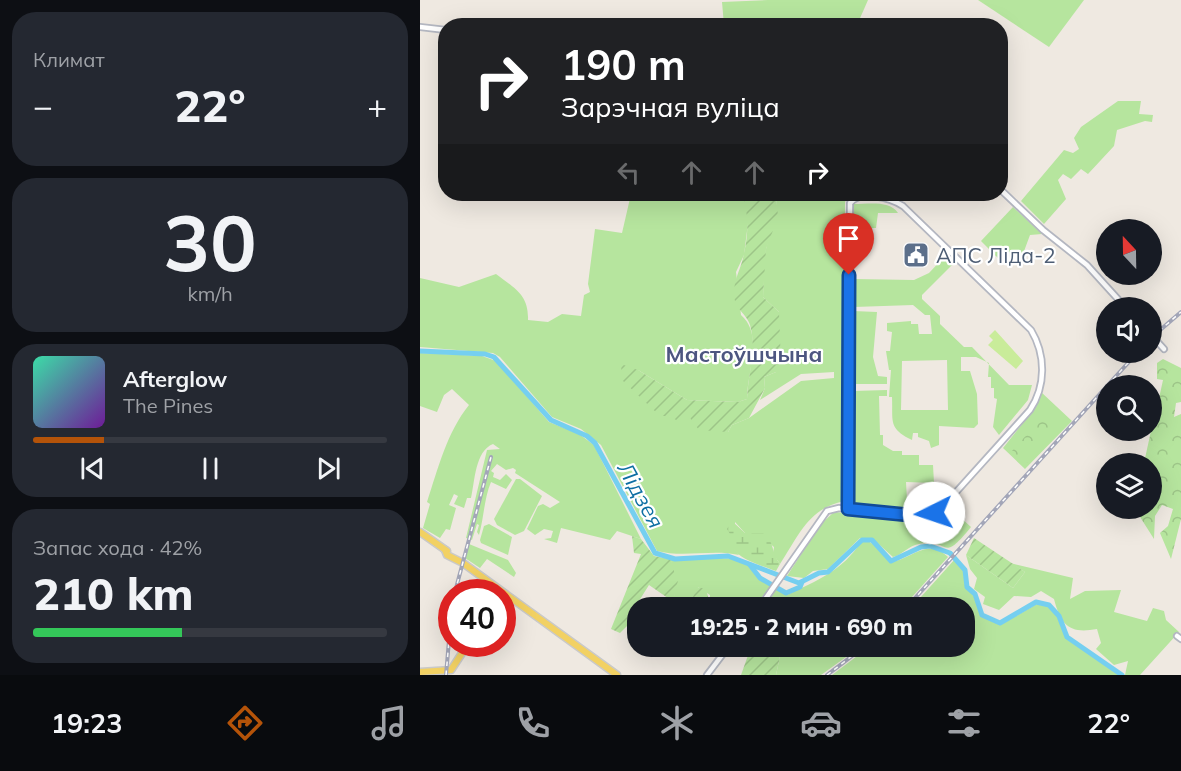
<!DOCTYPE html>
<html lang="ru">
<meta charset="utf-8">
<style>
body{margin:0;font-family:Mulish,sans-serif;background:#242831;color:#f1f3f6;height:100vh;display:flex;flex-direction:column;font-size:22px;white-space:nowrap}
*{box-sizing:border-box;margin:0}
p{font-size:20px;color:#9ea1a6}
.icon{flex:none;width:33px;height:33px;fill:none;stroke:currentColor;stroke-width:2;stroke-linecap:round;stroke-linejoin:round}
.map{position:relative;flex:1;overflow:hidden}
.panel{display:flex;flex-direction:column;gap:12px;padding:12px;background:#0d0f14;width:420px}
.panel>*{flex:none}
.hud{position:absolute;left:18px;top:18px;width:570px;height:183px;border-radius:24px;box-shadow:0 6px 24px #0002;background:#202124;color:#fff;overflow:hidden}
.needle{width:39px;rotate:338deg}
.controls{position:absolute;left:676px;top:219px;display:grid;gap:12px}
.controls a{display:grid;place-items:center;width:66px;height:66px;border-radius:50%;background:#171b24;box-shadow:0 6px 24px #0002;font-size:30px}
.speed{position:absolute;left:18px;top:579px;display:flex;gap:12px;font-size:30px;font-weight:700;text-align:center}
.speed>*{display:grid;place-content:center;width:78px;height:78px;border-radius:50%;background:#171b24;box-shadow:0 6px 24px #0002;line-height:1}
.speed .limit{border:9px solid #d22;background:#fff;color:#111}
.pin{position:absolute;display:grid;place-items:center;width:51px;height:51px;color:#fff;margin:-62px -26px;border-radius:50% 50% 50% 0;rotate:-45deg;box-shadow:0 0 6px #0007}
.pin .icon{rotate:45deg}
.me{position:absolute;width:66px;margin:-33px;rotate:266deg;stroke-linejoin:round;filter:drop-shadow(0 0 4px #0008)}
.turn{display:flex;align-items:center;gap:21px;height:126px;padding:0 24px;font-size:27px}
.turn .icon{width:78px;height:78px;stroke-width:2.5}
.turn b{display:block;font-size:42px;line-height:51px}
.lanes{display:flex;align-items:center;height:57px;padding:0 24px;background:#0003;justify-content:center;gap:30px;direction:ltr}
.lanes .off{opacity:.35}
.big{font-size:45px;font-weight:800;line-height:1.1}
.panel .card{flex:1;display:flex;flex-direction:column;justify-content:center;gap:9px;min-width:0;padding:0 21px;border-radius:24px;background:#242831}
.panel .dial{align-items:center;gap:0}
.dial b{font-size:78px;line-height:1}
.song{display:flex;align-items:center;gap:18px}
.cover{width:72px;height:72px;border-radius:9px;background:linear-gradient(135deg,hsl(160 70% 55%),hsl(280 70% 35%))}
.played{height:6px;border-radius:3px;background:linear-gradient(90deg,#b45309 20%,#363941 20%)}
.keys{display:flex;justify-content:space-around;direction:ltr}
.heat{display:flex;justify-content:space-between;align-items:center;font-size:33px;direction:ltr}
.charge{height:9px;border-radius:4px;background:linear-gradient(90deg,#34c759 42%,#363941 0)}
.trip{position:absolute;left:207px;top:597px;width:348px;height:60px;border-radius:24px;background:#171b24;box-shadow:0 6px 24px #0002;font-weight:800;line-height:60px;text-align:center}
.tab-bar{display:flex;height:96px;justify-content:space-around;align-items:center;background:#090b0e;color:#9ea1a6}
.tab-bar .icon{width:42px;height:42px}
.tab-bar .on{color:#b45309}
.tab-bar b{font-size:27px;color:#f1f3f6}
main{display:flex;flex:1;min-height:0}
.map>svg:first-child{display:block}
.grass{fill:#b6e59e;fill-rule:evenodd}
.forest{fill:url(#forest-crowns)}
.wetland{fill:url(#wetland-marsh)}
.garden{fill:url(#garden-furrows)}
.pitch{fill:#c9ec9a}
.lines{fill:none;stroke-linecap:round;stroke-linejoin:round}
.river{stroke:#75cff0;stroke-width:5}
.minor-casing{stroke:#b4b7c1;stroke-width:8}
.major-casing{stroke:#c9c9c9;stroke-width:9}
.minor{stroke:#fff;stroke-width:4.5}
.major{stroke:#f2d163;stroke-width:6}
.rail-casing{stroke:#a3a6b8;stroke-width:4}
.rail{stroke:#fff;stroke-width:1.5;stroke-dasharray:4.5;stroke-linecap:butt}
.route-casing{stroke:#114b97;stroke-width:15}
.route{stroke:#1a73e8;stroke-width:10}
.labels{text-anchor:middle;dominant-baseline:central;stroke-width:4.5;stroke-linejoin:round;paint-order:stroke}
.service-label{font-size:21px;fill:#4e5e75;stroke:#fff;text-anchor:start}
.neighbourhood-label{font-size:22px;font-weight:bold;fill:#4d5680;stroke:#fff}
.water-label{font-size:22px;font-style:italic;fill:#0d6fa3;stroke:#fff}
</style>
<main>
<section class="panel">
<div class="card"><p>Климат</p>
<div class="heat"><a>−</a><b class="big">22°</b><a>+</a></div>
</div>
<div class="card dial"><b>30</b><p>km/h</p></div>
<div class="card">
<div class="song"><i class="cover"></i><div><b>Afterglow</b><p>The Pines</p></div></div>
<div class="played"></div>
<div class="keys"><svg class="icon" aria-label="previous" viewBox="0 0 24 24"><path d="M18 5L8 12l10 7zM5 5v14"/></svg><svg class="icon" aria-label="pause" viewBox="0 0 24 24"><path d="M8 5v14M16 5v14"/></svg><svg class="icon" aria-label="next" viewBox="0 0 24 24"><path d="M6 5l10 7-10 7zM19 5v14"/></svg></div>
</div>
<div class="card"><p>Запас хода · 42%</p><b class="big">210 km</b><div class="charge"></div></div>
</section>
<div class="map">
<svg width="761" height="675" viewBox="0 0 761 675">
<defs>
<pattern id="forest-crowns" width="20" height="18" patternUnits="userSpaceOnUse" patternTransform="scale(1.5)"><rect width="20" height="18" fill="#b6e59e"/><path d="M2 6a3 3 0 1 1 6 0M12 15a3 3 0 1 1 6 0" fill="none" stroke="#9dc588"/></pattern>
<pattern id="wetland-marsh" width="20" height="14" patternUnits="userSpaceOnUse" patternTransform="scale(1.5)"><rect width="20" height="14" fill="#b6e59e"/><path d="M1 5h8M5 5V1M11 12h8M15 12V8" fill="none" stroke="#9dc588"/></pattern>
<pattern id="garden-furrows" width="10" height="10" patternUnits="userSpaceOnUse" patternTransform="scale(1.5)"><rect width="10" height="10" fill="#b6e59e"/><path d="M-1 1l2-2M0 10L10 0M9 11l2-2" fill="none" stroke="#9dc588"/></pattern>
</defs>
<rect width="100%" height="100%" fill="#efe9e1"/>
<g class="grass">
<polygon points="348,0 448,0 437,25 304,25 302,2"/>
<polygon points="558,0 664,0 629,47"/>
<polygon points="698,101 721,101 719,114 733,115 732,122 725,121 697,130 694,146 668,174 661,169 651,179 643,174 638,180 646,199 624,224 601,201 644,150 653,153 659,149 654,138 661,127"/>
<path d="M211 194H323L329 215 324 255 316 272 321 315C344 335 327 372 327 399L318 402 267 400 218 370 249 416 270 418 308 432 312 425 329 418 381 381 414 378V372L381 374 340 400 345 388 344 377 356 372 359 312 343 297C344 282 342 264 346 249 353 222 359 224 356 194H430L425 202 424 501C388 509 379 535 360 564L353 554 354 547 340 535 325 533 315 522 314 548 319 555C292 549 264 558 237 551L181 445 161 429 132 417 80 357 73 353 0 347V278L39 287 76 274C94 288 109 294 108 320L128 322 142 314 161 316 164 295 170 292 168 284 175 229 202 233Z"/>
<path d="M434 204C448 204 470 200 478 213H458L456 228H434Z"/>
<polygon points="593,207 622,234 610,235 600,262 588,251 580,260 561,241"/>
<path d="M525 256 532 265 502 295V299L520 316V324L544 347H552L589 385H612L608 400 579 435 573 427 577 399 574 398V388H571V377H568L569 363 556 357H541V371H550L557 394 558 424 554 428 519 426V445L511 448 509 441 498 437V433H493L492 440C468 428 473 422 472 397H469L471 370H469L466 351H470L472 332 467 331V323L491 321V324H498L499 334H512L510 315H505L493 305 434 307V279L494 280 509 273ZM527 360 528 410H481L482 361Z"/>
<polygon points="433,311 457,312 453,357 458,376 467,377 467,384 433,384"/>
<path d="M0 353 62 356 76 361 129 422 159 434 174 445 221 539 197 531 190 540 141 528 137 543 124 539 131 538 133 531 124 529 115 535 107 529 118 506 123 504 130 508 140 502 95 473 96 470 93 468 86 470 77 464 71 471 74 473 73 477 80 480 86 474 92 480 86 489 71 482C64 499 64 517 59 535L57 532 59 525 57 524 52 540 46 538 67 450 80 449 73 444C55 451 55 481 51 498H47L44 508 34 504 38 496 34 494 29 505 36 508 30 530 26 529 20 538 3 528 10 504 7 502C18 469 27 432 49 405L32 389 24 395 17 412 0 406Z"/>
<polygon points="467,390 467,396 459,396 460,435 463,435 463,445 473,451 482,451 482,455 499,455 499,465 513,465 514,483 486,482 487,500 525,500 503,512 433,504 433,391"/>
<polygon points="621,392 652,421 605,469 583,448 616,407"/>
<polygon points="96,479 100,479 122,496 104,531 95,535 77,525 74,519"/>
<path d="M529 507 551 527C520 565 532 538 499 544 488 546 482 555 473 557L453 539 440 538 408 569 393 571 384 578 367 576 400 525 414 512 501 519 510 518Z"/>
<polygon points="69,524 92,537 88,555 61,543 60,540 64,526"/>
<path d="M448 541 456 546 470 562C489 561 507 536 528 557L483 607 341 608 355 589 367 595C398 580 422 571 441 542Z"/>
<polygon points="49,544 88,560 96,573 94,577 67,559 60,568 45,558"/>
<path d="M546 555 593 588 605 572 590 563 653 578 650 599 665 591 701 590 694 612 727 621 733 608 744 611 746 620 759 632 720 675H705L708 661 694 665 676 649 681 643 677 629C650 634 641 626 634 599L621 591 611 597 594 596 579 610 563 604 565 597 554 589 557 578 550 569Z"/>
<path d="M290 557C301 559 313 557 325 563 336 569 334 579 351 585L350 587 334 607H307L290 604V595L278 587 269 607H260C248 595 258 574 250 559Z"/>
<polygon points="535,559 544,571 547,587 557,601 561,616 580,625 617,604 631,607 644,627 646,637 700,675 412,675 449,647 544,646 544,608 492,607"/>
<polygon points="362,647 440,647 401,675 356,675"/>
</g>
<g class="forest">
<polygon points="743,359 761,368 761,402 756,403 754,417 761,414 761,519 751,559 740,533 748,526 753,509 742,505 735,516 734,539 715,509 732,508 732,464 724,463 734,417 732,407 738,403 743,380 737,379 737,363"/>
<polygon points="625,415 637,427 607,463 599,462 591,452"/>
</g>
<path class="wetland" d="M312 521 325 533H345C354 543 352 554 360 564L356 571C344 566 318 560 313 547 311 540 312 536 307 529Z"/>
<g class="garden">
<path d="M323 194H356L358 217 346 249 343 297 359 312 361 364 356 372 344 377 345 388 329 418 312 425 308 432 279 430 270 418 258 421 249 416H240L202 380 201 364 218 370 267 400 318 402 327 399C328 374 337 349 330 325 327 314 313 308 314 293 314 278 322 267 324 253 329 232 328 214 323 194Z"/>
<polygon points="212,536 221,539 234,556 250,559 254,566 254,577 258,581 254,594 260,607 252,607 255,603 229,585 212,612 217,616 200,633 191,629 221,554 214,553"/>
<polygon points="554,538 605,572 593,588 546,555"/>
<polygon points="277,587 286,589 290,604 307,607 269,607"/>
<polygon points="331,647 362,647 356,675 321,675"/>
</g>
<polygon class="pitch" points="575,330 603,361 596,369 568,345 573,340 569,336"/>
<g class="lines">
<g class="river">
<polyline points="0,351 65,354 74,357 131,420 167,436 175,443 235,553 255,559 308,556 379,583 399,573 408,572 442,540 452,540 471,561 501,547 510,546 530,553 545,570 547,587 555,594 562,615 580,623 616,602 629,605 639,616 647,637 702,675"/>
<polyline points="330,565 340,578 366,593 380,587 382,582"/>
</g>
<g class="minor-casing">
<g id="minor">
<polyline points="0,27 26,30"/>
<polyline points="580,189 623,230 667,265 706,308"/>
<polyline points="732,336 744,349"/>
<path d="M339 608 407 511 419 508 499 517 519 511 610 410C626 386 626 355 611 330L483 206C470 198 441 190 430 203L428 509"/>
<polyline points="757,636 761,639"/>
<polyline points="287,675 309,646"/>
</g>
</g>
<g class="major-casing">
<g id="major">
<polyline points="0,532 27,551"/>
<polyline points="25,550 27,555 43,563 197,675"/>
<polyline points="0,672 31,670 48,644"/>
</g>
</g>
<use href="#minor" class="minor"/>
<use href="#major" class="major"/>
<g class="rail-casing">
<g id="rail">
<polyline points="732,337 761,312"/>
<polyline points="687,386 718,352"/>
<polyline points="35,592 71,457"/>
<polyline points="486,608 687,386"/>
<polyline points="26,675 32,606"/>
<polyline points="407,675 445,646"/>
</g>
</g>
<use href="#rail" class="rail"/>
</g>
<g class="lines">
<g class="route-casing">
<polyline id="route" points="429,275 428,509 499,516 514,513"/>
</g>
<use href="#route" class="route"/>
</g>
<defs>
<g id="civic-square" transform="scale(1.35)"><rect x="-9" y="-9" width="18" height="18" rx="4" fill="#5c6f8a" stroke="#fff"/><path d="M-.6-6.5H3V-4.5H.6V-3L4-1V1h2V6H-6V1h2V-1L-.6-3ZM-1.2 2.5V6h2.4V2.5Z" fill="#fff"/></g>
</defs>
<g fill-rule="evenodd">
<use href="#civic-square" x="496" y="255"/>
</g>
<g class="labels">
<g class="service-label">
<text x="516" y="255">АПС Ліда-2</text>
</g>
<g class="neighbourhood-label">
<text x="324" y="354">Мастоўшчына</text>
</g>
<g class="water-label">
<text transform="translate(221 495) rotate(61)">Лідзея</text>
</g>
</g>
</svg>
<div class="controls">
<a><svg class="needle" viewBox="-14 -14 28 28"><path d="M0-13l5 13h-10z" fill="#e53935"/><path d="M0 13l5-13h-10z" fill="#9ea1a6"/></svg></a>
<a><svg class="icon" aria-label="sound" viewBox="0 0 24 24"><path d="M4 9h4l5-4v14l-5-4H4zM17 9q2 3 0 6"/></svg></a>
<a><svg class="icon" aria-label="search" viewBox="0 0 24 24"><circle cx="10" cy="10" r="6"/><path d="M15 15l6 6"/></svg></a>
<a><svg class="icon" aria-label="layers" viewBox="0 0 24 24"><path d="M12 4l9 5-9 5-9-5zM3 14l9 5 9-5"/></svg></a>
</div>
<div class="speed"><div class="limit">40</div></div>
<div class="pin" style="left:429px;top:275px;background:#d93025"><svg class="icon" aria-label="arrive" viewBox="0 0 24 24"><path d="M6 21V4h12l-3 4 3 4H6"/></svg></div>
<svg class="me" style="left:514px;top:513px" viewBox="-20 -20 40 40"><circle r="19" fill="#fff"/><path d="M0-13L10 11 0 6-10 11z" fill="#1a73e8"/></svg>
<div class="trip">19:25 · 2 мин · 690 m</div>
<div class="hud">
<div class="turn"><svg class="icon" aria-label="right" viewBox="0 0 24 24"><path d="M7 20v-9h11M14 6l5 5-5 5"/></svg><div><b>190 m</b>Зарэчная вуліца</div></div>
<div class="lanes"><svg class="icon off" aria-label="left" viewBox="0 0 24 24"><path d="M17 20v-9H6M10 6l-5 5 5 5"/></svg><svg class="icon off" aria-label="ahead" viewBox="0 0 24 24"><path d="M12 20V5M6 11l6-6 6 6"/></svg><svg class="icon off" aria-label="ahead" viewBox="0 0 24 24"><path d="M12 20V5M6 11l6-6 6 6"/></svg><svg class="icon" aria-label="right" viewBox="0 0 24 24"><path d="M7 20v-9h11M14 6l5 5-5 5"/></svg></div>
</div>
</div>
</main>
<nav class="tab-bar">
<b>19:23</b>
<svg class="icon on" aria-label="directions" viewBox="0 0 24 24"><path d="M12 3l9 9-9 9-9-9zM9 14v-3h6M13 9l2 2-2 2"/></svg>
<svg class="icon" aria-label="music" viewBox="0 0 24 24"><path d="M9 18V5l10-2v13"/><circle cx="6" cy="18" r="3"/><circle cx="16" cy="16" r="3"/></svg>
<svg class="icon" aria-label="phone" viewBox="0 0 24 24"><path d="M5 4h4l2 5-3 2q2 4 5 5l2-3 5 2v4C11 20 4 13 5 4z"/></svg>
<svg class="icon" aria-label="climate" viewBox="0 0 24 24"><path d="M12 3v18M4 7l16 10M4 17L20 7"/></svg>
<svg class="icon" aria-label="car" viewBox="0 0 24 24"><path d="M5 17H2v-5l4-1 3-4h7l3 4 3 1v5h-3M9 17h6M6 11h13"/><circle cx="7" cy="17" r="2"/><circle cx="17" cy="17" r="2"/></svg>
<svg class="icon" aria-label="filters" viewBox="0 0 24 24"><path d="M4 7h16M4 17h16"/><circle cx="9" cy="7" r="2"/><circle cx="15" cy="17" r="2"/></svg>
<b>22°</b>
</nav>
